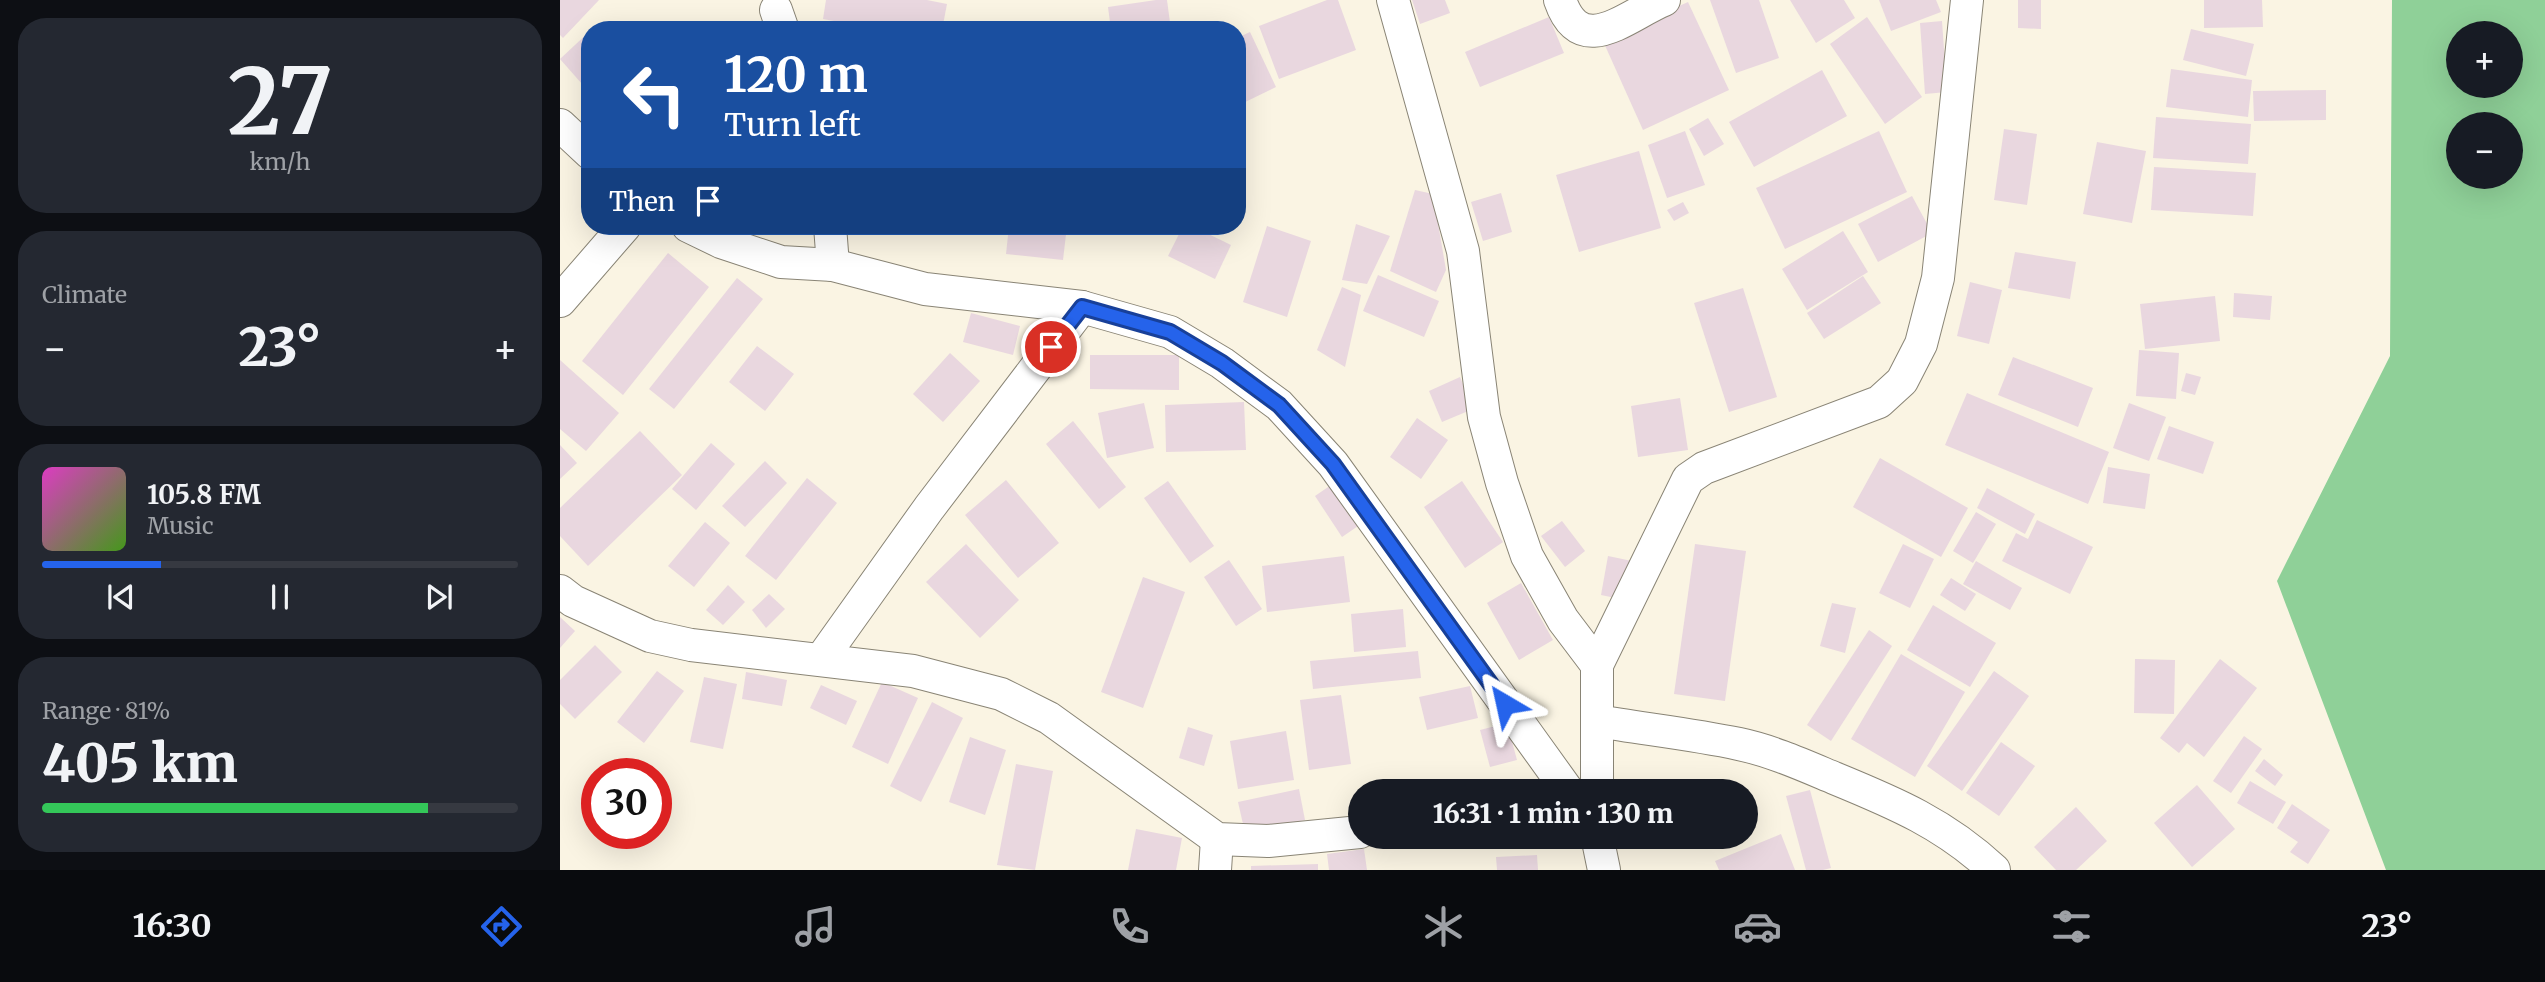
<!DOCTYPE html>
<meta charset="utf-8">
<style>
body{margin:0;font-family:Merriweather,serif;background:#242831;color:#f1f3f6;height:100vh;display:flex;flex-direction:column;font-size:26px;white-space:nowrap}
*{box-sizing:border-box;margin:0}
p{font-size:23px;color:#9ea1a6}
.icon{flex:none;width:38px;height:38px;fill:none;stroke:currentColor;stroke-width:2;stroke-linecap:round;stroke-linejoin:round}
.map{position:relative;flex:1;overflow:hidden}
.panel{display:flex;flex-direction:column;gap:18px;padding:18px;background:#0d0f14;width:560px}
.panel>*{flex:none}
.hud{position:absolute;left:21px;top:21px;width:665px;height:214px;border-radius:28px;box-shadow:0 7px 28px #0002;background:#1a4fa0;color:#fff;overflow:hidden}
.fabs{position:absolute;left:1886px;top:21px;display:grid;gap:14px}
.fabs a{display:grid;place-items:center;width:77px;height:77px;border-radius:50%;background:#171b24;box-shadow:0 7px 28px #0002;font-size:35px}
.speed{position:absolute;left:21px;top:758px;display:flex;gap:14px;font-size:35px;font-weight:700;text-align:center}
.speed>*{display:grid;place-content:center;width:91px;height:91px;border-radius:50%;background:#171b24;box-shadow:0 7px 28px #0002;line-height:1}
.speed .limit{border:10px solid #d22;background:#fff;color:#111}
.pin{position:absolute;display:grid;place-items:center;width:60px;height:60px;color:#fff;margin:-30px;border:4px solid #fff;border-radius:50%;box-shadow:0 2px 7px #0007}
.me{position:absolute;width:77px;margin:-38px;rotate:324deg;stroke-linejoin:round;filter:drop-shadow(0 0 5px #0008)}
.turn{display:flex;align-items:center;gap:24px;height:147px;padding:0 28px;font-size:32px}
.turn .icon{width:91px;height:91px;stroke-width:2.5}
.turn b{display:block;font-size:49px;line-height:60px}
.then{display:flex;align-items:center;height:66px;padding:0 28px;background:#0003;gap:14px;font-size:26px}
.big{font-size:52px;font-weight:800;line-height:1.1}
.panel .widget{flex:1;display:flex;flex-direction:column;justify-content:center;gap:10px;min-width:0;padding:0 24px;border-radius:28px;background:#242831}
.panel .dial{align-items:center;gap:0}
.dial b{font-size:91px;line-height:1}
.song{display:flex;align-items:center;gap:21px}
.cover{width:84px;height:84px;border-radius:10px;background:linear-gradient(135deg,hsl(310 70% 55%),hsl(100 70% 35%))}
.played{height:7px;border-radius:4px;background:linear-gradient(90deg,#2563eb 25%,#363941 25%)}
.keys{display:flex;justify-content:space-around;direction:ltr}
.heat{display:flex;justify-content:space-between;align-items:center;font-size:38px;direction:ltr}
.charge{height:10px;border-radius:5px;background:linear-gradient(90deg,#34c759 81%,#363941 0)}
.trip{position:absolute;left:788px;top:779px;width:410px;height:70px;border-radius:35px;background:#171b24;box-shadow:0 7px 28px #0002;font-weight:800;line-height:70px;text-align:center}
.tab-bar{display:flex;height:112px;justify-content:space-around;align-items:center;background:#090b0e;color:#9ea1a6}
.tab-bar .icon{width:49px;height:49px}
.tab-bar .selected{color:#2563eb}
.tab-bar b{font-size:32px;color:#f1f3f6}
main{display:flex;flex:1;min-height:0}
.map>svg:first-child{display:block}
.forest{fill:#8fd098;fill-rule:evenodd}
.building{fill:#e9d7df}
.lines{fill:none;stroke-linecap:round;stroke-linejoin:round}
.minor-casing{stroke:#898475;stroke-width:34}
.minor{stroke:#fff;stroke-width:32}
.route-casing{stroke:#184099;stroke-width:18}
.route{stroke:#2563eb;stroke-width:12}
</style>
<main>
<section class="panel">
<div class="widget dial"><b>27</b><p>km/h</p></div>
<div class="widget"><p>Climate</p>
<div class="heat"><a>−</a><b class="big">23°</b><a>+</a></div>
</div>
<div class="widget">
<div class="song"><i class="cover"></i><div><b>105.8 FM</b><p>Music</p></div></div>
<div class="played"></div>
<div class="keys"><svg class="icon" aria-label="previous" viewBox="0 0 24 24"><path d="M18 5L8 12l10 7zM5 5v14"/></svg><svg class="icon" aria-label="pause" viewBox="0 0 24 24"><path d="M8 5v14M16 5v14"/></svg><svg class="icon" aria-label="next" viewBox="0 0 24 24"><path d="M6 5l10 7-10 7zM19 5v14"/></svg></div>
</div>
<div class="widget"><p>Range · 81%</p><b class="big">405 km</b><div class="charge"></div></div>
</section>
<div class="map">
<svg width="1985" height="870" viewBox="0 0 1985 870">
<rect width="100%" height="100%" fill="#faf4e3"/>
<path class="forest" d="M1832 0H1985V870H1826L1717 581 1830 356ZM1899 33H1951V86H1899ZM1899 124H1951V177H1899Z"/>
<g class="building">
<polygon points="0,0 39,0 3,38 0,35"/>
<polygon points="266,0 367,0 387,4 382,30 322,30 263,19"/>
<polygon points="596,0 607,0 611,30 551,30 548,7"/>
<polygon points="767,0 778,0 796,50 719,79 699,26"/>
<polygon points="852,0 885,0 890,13 860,24"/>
<polygon points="1150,0 1199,0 1219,58 1176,73"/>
<polygon points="1230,0 1284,0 1295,18 1256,43"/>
<polygon points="1319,0 1376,0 1381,12 1331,31"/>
<polygon points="1458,0 1481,0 1481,29 1458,28"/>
<polygon points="1644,0 1702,0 1703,27 1644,28"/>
<polygon points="1128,2 1169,90 1083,130 1043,41"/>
<polygon points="989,17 1004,53 920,87 905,52"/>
<polygon points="1307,17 1362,97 1325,124 1270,44"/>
<polygon points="1382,21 1387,92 1365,94 1360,23"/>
<polygon points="1631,29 1694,44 1686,76 1623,60"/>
<polygon points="30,31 30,93 0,59"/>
<polygon points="690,32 716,87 677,106 677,38"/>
<polygon points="1611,69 1692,80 1688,117 1606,107"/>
<polygon points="1262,70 1287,116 1194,167 1169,122"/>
<polygon points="1766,90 1766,120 1694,121 1693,91"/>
<polygon points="1596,117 1691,124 1688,164 1593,158"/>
<polygon points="1148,118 1164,144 1144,156 1129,129"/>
<polygon points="1444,129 1477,134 1467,205 1434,200"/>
<polygon points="1125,131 1145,185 1107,198 1088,145"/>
<polygon points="1319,131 1347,192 1225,249 1196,188"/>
<polygon points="1537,142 1586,151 1572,223 1523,214"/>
<polygon points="1079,151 1101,228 1019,252 996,175"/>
<polygon points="1594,167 1696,173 1693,216 1591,210"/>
<polygon points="855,190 873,194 886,270 876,292 830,271"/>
<polygon points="941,193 952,232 923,241 911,202"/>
<polygon points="1352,196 1372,233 1318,262 1298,224"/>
<polygon points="1123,202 1129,213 1114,221 1107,210"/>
<polygon points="796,224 830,236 807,284 782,280"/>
<polygon points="449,226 507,226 503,260 446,254"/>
<polygon points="623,226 632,226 671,245 655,279 608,256"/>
<polygon points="707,226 751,241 727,317 683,302"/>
<polygon points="1283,231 1308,272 1247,310 1222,269"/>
<polygon points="1455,252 1516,262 1510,299 1448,288"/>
<polygon points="108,253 149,287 63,395 22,361"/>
<polygon points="818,275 879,301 864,337 803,311"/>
<polygon points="1303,276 1321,303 1264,339 1247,313"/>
<polygon points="177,278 203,299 114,409 89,389"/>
<polygon points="1410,282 1442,290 1429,344 1397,336"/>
<polygon points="782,287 801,295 785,367 757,350"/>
<polygon points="1183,288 1217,397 1169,412 1134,303"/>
<polygon points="1674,293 1712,296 1710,320 1673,317"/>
<polygon points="1655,296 1660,341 1585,349 1580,304"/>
<polygon points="411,313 460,326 453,355 403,342"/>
<polygon points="197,346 234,374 205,411 169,382"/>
<polygon points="1579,350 1619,353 1616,399 1576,396"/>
<polygon points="390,353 420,381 383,422 353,394"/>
<polygon points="530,355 619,355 619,390 530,389"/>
<polygon points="1453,357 1533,388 1518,427 1438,395"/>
<polygon points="0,360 59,413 26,451 0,429"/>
<polygon points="1626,373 1641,377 1635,395 1621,391"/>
<polygon points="900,377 913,409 882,422 869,391"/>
<polygon points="1407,393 1549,452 1528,504 1385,445"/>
<polygon points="1120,398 1128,450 1078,457 1071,406"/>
<polygon points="684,402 686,450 606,452 605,405"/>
<polygon points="584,403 594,448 547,458 538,413"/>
<polygon points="1569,403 1606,417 1589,461 1553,448"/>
<polygon points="857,418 888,440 861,479 830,457"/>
<polygon points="513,421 566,487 539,509 486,444"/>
<polygon points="1609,426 1654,442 1643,474 1597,459"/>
<polygon points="80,431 122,475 28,566 0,536 0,508"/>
<polygon points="151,443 175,464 136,510 112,489"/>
<polygon points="0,445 17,463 0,479"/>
<polygon points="1320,458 1408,508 1381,557 1293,507"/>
<polygon points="205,461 227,483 185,527 162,506"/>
<polygon points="1548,467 1590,474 1585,509 1543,503"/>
<polygon points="247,478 277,503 216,580 185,556"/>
<polygon points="446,480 499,543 458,578 405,515"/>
<polygon points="608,481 654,546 630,563 584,498"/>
<polygon points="902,481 943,542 905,568 864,507"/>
<polygon points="774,483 801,524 782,537 755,496"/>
<polygon points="1427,488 1475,514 1465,534 1417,508"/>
<polygon points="1416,512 1436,524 1413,563 1393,551"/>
<polygon points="1477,520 1533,547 1510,594 1442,561 1456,533 1468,539"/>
<polygon points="1002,521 1025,551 1005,567 981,536"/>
<polygon points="145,522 170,543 134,587 108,566"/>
<polygon points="406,544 459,600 420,638 366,582"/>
<polygon points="1135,544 1186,551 1165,701 1114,694"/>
<polygon points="1343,544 1374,559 1350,608 1319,593"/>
<polygon points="784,556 790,602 707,612 702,566"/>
<polygon points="1048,556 1072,561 1065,600 1041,595"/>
<polygon points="669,560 702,609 676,626 644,577"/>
<polygon points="1416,561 1462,588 1450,610 1403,584"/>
<polygon points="583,577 625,592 583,708 541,692"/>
<polygon points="1391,578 1416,594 1405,611 1380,595"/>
<polygon points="961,583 993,640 959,660 927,603"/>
<polygon points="168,585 185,602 163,625 146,610"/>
<polygon points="209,594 225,609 206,628 192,610"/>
<polygon points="1272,603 1296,608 1285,653 1260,646"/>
<polygon points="1373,605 1436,643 1410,687 1347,650"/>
<polygon points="843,609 846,647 794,652 791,614"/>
<polygon points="0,617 15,631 0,648"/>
<polygon points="1309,630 1332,646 1271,741 1247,725"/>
<polygon points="35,645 62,672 15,719 0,704 0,680"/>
<polygon points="858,651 861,678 753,689 750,661"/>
<polygon points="1341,654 1405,692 1355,777 1291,739"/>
<polygon points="1575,659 1615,660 1614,714 1574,713"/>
<polygon points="1660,659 1697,688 1644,757 1627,743 1619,753 1600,738"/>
<polygon points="97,671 124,691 84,743 57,722"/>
<polygon points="1434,671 1469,696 1402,791 1367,766"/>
<polygon points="186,672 227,680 222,706 182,699"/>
<polygon points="144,677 177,684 163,749 130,742"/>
<polygon points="322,682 358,698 328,764 292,747"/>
<polygon points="261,685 297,701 286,725 250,708"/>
<polygon points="910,686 918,718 867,730 859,697"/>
<polygon points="781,695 791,764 749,770 740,700"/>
<polygon points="372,702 403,718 361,802 330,786"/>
<polygon points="947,723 957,760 930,767 920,730"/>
<polygon points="628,727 653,735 644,766 619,758"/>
<polygon points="726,731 734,780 678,789 670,741"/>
<polygon points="1684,736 1702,749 1671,793 1653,781"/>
<polygon points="410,737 446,750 425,815 389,802"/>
<polygon points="1441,742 1475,766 1439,816 1406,793"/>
<polygon points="1704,759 1723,775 1715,786 1695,771"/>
<polygon points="456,764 493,771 475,870 437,865"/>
<polygon points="916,780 917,791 848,791 848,789"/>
<polygon points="1690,781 1726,802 1713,824 1677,803"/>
<polygon points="1637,785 1675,829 1632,867 1594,823"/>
<polygon points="739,789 745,820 685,833 678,802"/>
<polygon points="1250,790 1271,868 1263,870 1246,870 1226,796"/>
<polygon points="1732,804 1770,830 1748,864 1730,852 1738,842 1717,828"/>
<polygon points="1516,807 1547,841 1516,870 1496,870 1474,847"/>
<polygon points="576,829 622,838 616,870 568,870"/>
<polygon points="1221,834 1235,870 1159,870 1155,861"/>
<polygon points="804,849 807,870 769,870 767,854"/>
<polygon points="977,855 978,870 937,870 936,857"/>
<polygon points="758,864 758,870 691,870 691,866"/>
</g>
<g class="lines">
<g class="minor-casing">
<g id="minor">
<polyline points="833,0 903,251 924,417 942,483 967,556 1003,620 1037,665"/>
<path d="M1000 0C1021 61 1067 15 1104 0"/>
<polyline points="216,10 223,30"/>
<polyline points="0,125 30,153"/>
<polyline points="128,226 161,242 221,262 273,265 365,289 522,307 610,332 662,363 719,405 773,464 1008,791"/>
<polyline points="270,226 273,265"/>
<polyline points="0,301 65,226"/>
<polyline points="0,591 13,601 90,636 131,645 353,671 441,694 489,718 657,839 708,841 800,832"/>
<polyline points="262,658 369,508 522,307"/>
<path d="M1037 721C1084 729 1132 734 1179 744 1212 751 1243 765 1274 778 1335 803 1385 824 1434 870"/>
<polyline points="1037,791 1037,665 1128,479 1144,468 1319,402 1342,381 1361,344 1378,278 1407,0"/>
<polyline points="1037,836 1044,870"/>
<polyline points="655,870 657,839"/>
</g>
</g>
<use href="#minor" class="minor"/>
</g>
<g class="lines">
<g class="route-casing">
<polyline id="route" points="491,347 522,307 610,332 662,363 719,405 773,464 945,704"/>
</g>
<use href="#route" class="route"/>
</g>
</svg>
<div class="fabs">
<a>+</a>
<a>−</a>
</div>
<div class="speed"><div class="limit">30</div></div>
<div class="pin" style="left:491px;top:347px;background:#d93025"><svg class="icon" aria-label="arrive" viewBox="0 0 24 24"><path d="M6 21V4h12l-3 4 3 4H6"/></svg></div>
<svg class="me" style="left:945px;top:704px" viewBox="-20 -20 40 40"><path d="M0-17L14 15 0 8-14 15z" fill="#2563eb" stroke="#fff" stroke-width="4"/></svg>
<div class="trip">16:31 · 1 min · 130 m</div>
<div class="hud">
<div class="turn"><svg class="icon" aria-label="left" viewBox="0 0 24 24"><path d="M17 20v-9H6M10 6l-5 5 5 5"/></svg><div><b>120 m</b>Turn left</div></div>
<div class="then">Then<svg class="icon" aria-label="arrive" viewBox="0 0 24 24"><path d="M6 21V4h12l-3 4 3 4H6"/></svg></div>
</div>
</div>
</main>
<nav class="tab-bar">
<b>16:30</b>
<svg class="icon selected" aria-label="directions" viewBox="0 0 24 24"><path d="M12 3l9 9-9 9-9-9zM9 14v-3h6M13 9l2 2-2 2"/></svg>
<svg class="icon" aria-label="music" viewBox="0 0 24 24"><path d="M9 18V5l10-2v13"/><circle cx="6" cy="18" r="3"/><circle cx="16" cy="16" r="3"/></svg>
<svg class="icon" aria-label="phone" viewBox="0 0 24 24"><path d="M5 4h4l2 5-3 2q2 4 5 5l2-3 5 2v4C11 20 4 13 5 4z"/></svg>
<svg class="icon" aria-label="climate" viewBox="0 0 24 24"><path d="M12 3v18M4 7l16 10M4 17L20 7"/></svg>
<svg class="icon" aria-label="car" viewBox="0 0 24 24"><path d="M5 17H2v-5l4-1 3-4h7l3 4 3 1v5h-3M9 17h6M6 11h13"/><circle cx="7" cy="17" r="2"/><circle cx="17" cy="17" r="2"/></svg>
<svg class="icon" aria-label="filters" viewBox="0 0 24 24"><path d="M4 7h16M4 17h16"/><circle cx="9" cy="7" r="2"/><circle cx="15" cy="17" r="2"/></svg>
<b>23°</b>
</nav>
